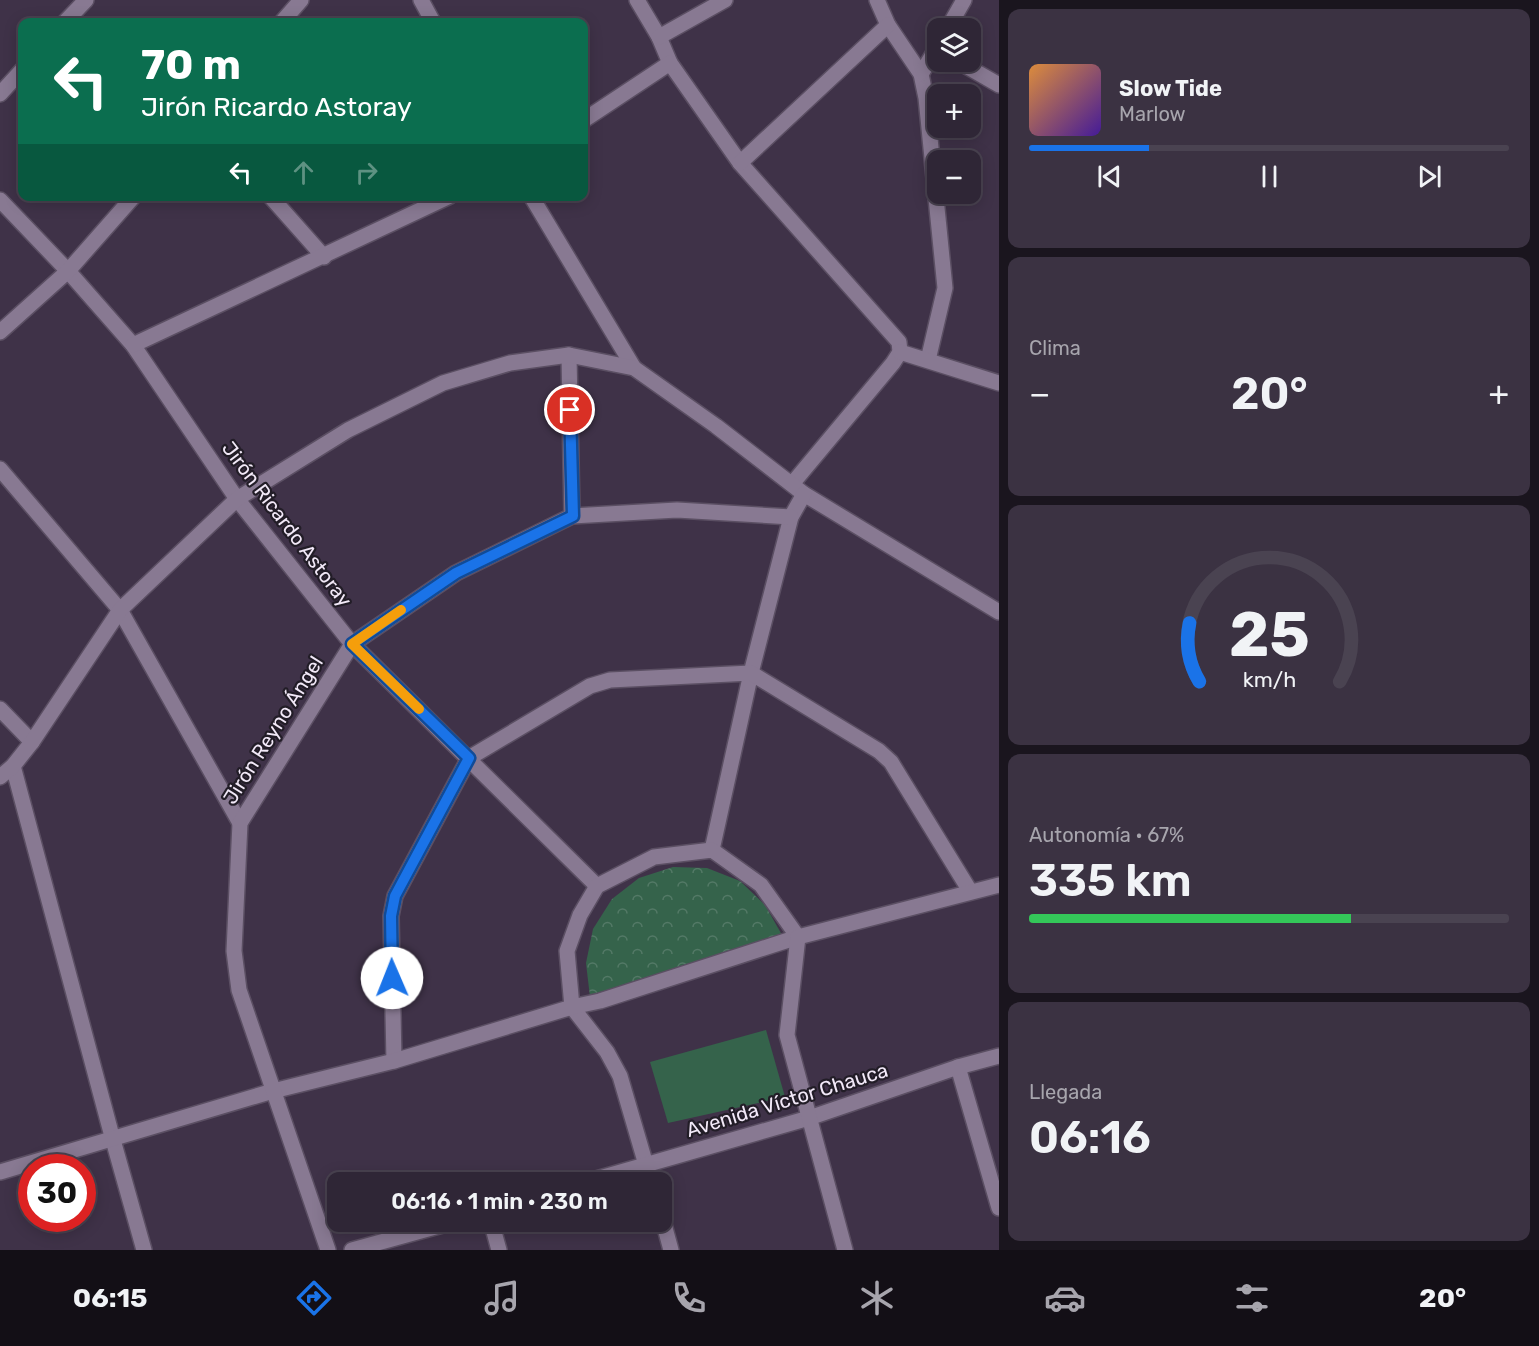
<!DOCTYPE html>
<html lang="es">
<meta charset="utf-8">
<style>
body{margin:0;font-family:Rubik,sans-serif;background:#3b3242;color:#f1f3f6;height:100vh;display:flex;flex-direction:column;font-size:22px;white-space:nowrap}
*{box-sizing:border-box;margin:0}
p{font-size:20px;color:#a7a5ad}
.icon{flex:none;width:33px;height:33px;fill:none;stroke:currentColor;stroke-width:2;stroke-linecap:round;stroke-linejoin:round}
.map{position:relative;flex:1;overflow:hidden}
.sheet{display:flex;flex-direction:column;gap:9px;padding:9px;background:#1a151e;width:540px}
.sheet>*{flex:none}
.banner{position:absolute;left:18px;top:18px;width:570px;height:183px;border-radius:12px;box-shadow:0 3px 15px #0003,0 0 0 2px #4a4351;background:#0b6e4f;color:#fff;overflow:hidden}
.tools{position:absolute;left:927px;top:18px;display:grid;gap:12px}
.tools a{display:grid;place-items:center;width:54px;height:54px;border-radius:12px;background:#2f2636;box-shadow:0 3px 15px #0003,0 0 0 2px #4a4351;font-size:30px}
.speed{position:absolute;left:18px;top:1154px;display:flex;gap:12px;font-size:30px;font-weight:700;text-align:center}
.speed>*{display:grid;place-content:center;width:78px;height:78px;border-radius:50%;background:#2f2636;box-shadow:0 3px 15px #0003,0 0 0 2px #4a4351;line-height:1}
.speed .limit{border:9px solid #d22;background:#fff;color:#111}
.pin{position:absolute;display:grid;place-items:center;width:51px;height:51px;color:#fff;margin:-26px;border:3px solid #fff;border-radius:50%;box-shadow:0 2px 6px #0007}
.me{position:absolute;width:66px;margin:-33px;rotate:359deg;stroke-linejoin:round;filter:drop-shadow(0 0 4px #0008)}
.turn{display:flex;align-items:center;gap:21px;height:126px;padding:0 24px;font-size:27px}
.turn .icon{width:78px;height:78px;stroke-width:2.5}
.turn b{display:block;font-size:42px;line-height:51px}
.lanes{display:flex;align-items:center;height:57px;padding:0 24px;background:#0003;justify-content:center;gap:30px;direction:ltr}
.lanes .off{opacity:.35}
.big{font-size:45px;font-weight:600;line-height:1.1}
.sheet .card{flex:1;display:flex;flex-direction:column;justify-content:center;gap:9px;min-width:0;padding:0 21px;border-radius:12px;background:#3b3242}
.sheet .dial{align-items:center;gap:0}
.dial svg{height:156px;overflow:visible;fill:none;stroke:#4a4351;stroke-width:7;stroke-linecap:round;text-anchor:middle}
.dial text{fill:#f1f3f6;stroke:none}
.song{display:flex;align-items:center;gap:18px}
.cover{width:72px;height:72px;border-radius:9px;background:linear-gradient(135deg,hsl(30 70% 55%),hsl(260 70% 35%))}
.played{height:6px;border-radius:3px;background:linear-gradient(90deg,#1a73e8 25%,#4a4351 25%)}
.keys{display:flex;justify-content:space-around;direction:ltr}
.heat{display:flex;justify-content:space-between;align-items:center;font-size:33px;direction:ltr}
.charge{height:9px;border-radius:4px;background:linear-gradient(90deg,#34c759 67%,#4a4351 0)}
.trip{position:absolute;left:327px;top:1172px;width:345px;height:60px;border-radius:12px;background:#2f2636;box-shadow:0 3px 15px #0003,0 0 0 2px #4a4351;font-weight:600;line-height:60px;text-align:center}
.tabs{display:flex;height:96px;justify-content:space-around;align-items:center;background:#130f16;color:#a7a5ad}
.tabs .icon{width:42px;height:42px}
.tabs .on{color:#1a73e8}
.tabs b{font-size:27px;color:#f1f3f6}
main{display:flex;flex:1;min-height:0}
.map>svg:first-child{display:block}
.green{fill:#35634b}
.forest{fill:url(#forest-crowns)}
.lines{fill:none;stroke-linecap:round;stroke-linejoin:round}
.minor-casing{stroke:#5b4f63;stroke-width:18}
.minor{stroke:#887992;stroke-width:15}
.route-casing{stroke:#114b97;stroke-width:15}
.route{stroke:#1a73e8;stroke-width:10}
.slow{stroke:#f59e0b;stroke-width:10}
.labels{text-anchor:middle;dominant-baseline:central;stroke-width:4.5;stroke-linejoin:round;paint-order:stroke}
.street-label{font-size:20px;fill:#f2e9f8;stroke:#221d27}
</style>
<main>
<div class="map">
<svg width="999" height="1250" viewBox="0 0 999 1250">
<defs>
<pattern id="forest-crowns" width="20" height="18" patternUnits="userSpaceOnUse" patternTransform="scale(1.5)"><rect width="20" height="18" fill="#35634b"/><path d="M2 6a3 3 0 1 1 6 0M12 15a3 3 0 1 1 6 0" fill="none" stroke="#537966"/></pattern>
</defs>
<rect width="100%" height="100%" fill="#3f3248"/>
<polygon class="green" points="766,1030 785,1097 668,1123 650,1062"/>
<polygon class="forest" points="673,867 707,868 740,881 765,905 782,935 590,997 586,963 593,929 612,899 639,878"/>
<g class="lines">
<g class="minor-casing">
<g id="minor">
<polyline points="421,0 433,22"/>
<polyline points="637,0 659,37 670,63 740,163 899,342 900,352 893,363 792,484"/>
<polyline points="877,0 888,25 921,74 926,98 945,288 928,360"/>
<polyline points="65,22 86,0"/>
<polyline points="282,22 301,0"/>
<polyline points="948,28 964,0"/>
<polyline points="659,37 725,0"/>
<polyline points="959,62 999,85"/>
<polyline points="921,74 938,46"/>
<polyline points="0,94 22,70"/>
<polyline points="584,120 670,63"/>
<polyline points="740,163 888,25"/>
<polyline points="270,196 324,257"/>
<polyline points="531,196 634,368"/>
<polyline points="0,200 68,271 133,345 237,499 352,644 597,886"/>
<polyline points="0,332 68,271 134,196"/>
<polyline points="133,345 450,196"/>
<polyline points="900,352 999,383"/>
<polyline points="569,355 572,516"/>
<polyline points="0,469 120,610 240,823"/>
<polyline points="0,709 32,742"/>
<polyline points="13,766 113,1140 144,1250"/>
<polyline points="0,777 13,766 32,742 120,610 237,499 348,430 443,383 510,363 569,355 634,368 716,426 804,494 999,612"/>
<polyline points="712,850 751,673 791,517 804,494"/>
<polyline points="572,1007 607,1052 620,1076 651,1182"/>
<polyline points="394,1061 391,916 395,896 469,758 590,686 610,680 751,673 879,751 891,762 970,891"/>
<polyline points="958,1067 999,1208"/>
<polyline points="0,1172 273,1091 394,1061 572,1007 600,1001 798,937 761,885 712,850 654,857 597,886 580,915 567,951 572,1007"/>
<polyline points="586,1182 809,1118 958,1067 999,1056"/>
<polyline points="662,1217 671,1250"/>
<polyline points="491,1221 499,1250"/>
<polyline points="328,1250 239,990 234,951 240,823 352,644 456,573 572,516 677,510 791,517"/>
<polyline points="352,1250 457,1221"/>
<polyline points="845,1250 787,1035 798,937 999,885"/>
</g>
</g>
<use href="#minor" class="minor"/>
</g>
<g class="lines">
<g class="route-casing">
<polyline id="route" points="392,978 391,916 395,896 469,758 352,644 456,573 573,516 570,410"/>
</g>
<use href="#route" class="route"/>
<polyline class="slow" points="401,610 352,644 419,709"/>
</g>
<g class="labels">
<g class="street-label">
<text transform="translate(287 524) rotate(53)">Jirón Ricardo Astoray</text>
<text transform="translate(273 730) rotate(-58)">Jirón Reyno Ángel</text>
<text transform="translate(787 1100) rotate(-17)">Avenida Víctor Chauca</text>
</g>
</g>
</svg>
<div class="tools">
<a><svg class="icon" aria-label="layers" viewBox="0 0 24 24"><path d="M12 4l9 5-9 5-9-5zM3 14l9 5 9-5"/></svg></a>
<a>+</a>
<a>−</a>
</div>
<div class="speed"><div class="limit">30</div></div>
<div class="pin" style="left:570px;top:410px;background:#d93025"><svg class="icon" aria-label="arrive" viewBox="0 0 24 24"><path d="M6 21V4h12l-3 4 3 4H6"/></svg></div>
<svg class="me" style="left:392px;top:978px" viewBox="-20 -20 40 40"><circle r="19" fill="#fff"/><path d="M0-13L10 11 0 6-10 11z" fill="#1a73e8"/></svg>
<div class="trip">06:16 · 1 min · 230 m</div>
<div class="banner">
<div class="turn"><svg class="icon" aria-label="left" viewBox="0 0 24 24"><path d="M17 20v-9H6M10 6l-5 5 5 5"/></svg><div><b>70 m</b>Jirón Ricardo Astoray</div></div>
<div class="lanes"><svg class="icon" aria-label="left" viewBox="0 0 24 24"><path d="M17 20v-9H6M10 6l-5 5 5 5"/></svg><svg class="icon off" aria-label="ahead" viewBox="0 0 24 24"><path d="M12 20V5M6 11l6-6 6 6"/></svg><svg class="icon off" aria-label="right" viewBox="0 0 24 24"><path d="M7 20v-9h11M14 6l5 5-5 5"/></svg></div>
</div>
</div>
<section class="sheet">
<div class="card">
<div class="song"><i class="cover"></i><div><b>Slow Tide</b><p>Marlow</p></div></div>
<div class="played"></div>
<div class="keys"><svg class="icon" aria-label="previous" viewBox="0 0 24 24"><path d="M18 5L8 12l10 7zM5 5v14"/></svg><svg class="icon" aria-label="pause" viewBox="0 0 24 24"><path d="M8 5v14M16 5v14"/></svg><svg class="icon" aria-label="next" viewBox="0 0 24 24"><path d="M6 5l10 7-10 7zM19 5v14"/></svg></div>
</div>
<div class="card"><p>Clima</p>
<div class="heat"><a>−</a><b class="big">20°</b><a>+</a></div>
</div>
<div class="card dial"><svg viewBox="0 0 100 80">
<path d="M14 69A42 42 0 1 1 86 69"/>
<path d="M14 69A42 42 0 0 1 9 39" stroke="#1a73e8"/>
<text x="50" y="56" font-size="32" font-weight="700">25</text>
<text x="50" y="72" font-size="11">km/h</text>
</svg></div>
<div class="card"><p>Autonomía · 67%</p><b class="big">335 km</b><div class="charge"></div></div>
<div class="card"><p>Llegada</p><b class="big">06:16</b></div>
</section>
</main>
<nav class="tabs">
<b>06:15</b>
<svg class="icon on" aria-label="directions" viewBox="0 0 24 24"><path d="M12 3l9 9-9 9-9-9zM9 14v-3h6M13 9l2 2-2 2"/></svg>
<svg class="icon" aria-label="music" viewBox="0 0 24 24"><path d="M9 18V5l10-2v13"/><circle cx="6" cy="18" r="3"/><circle cx="16" cy="16" r="3"/></svg>
<svg class="icon" aria-label="phone" viewBox="0 0 24 24"><path d="M5 4h4l2 5-3 2q2 4 5 5l2-3 5 2v4C11 20 4 13 5 4z"/></svg>
<svg class="icon" aria-label="climate" viewBox="0 0 24 24"><path d="M12 3v18M4 7l16 10M4 17L20 7"/></svg>
<svg class="icon" aria-label="car" viewBox="0 0 24 24"><path d="M5 17H2v-5l4-1 3-4h7l3 4 3 1v5h-3M9 17h6M6 11h13"/><circle cx="7" cy="17" r="2"/><circle cx="17" cy="17" r="2"/></svg>
<svg class="icon" aria-label="filters" viewBox="0 0 24 24"><path d="M4 7h16M4 17h16"/><circle cx="9" cy="7" r="2"/><circle cx="15" cy="17" r="2"/></svg>
<b>20°</b>
</nav>
